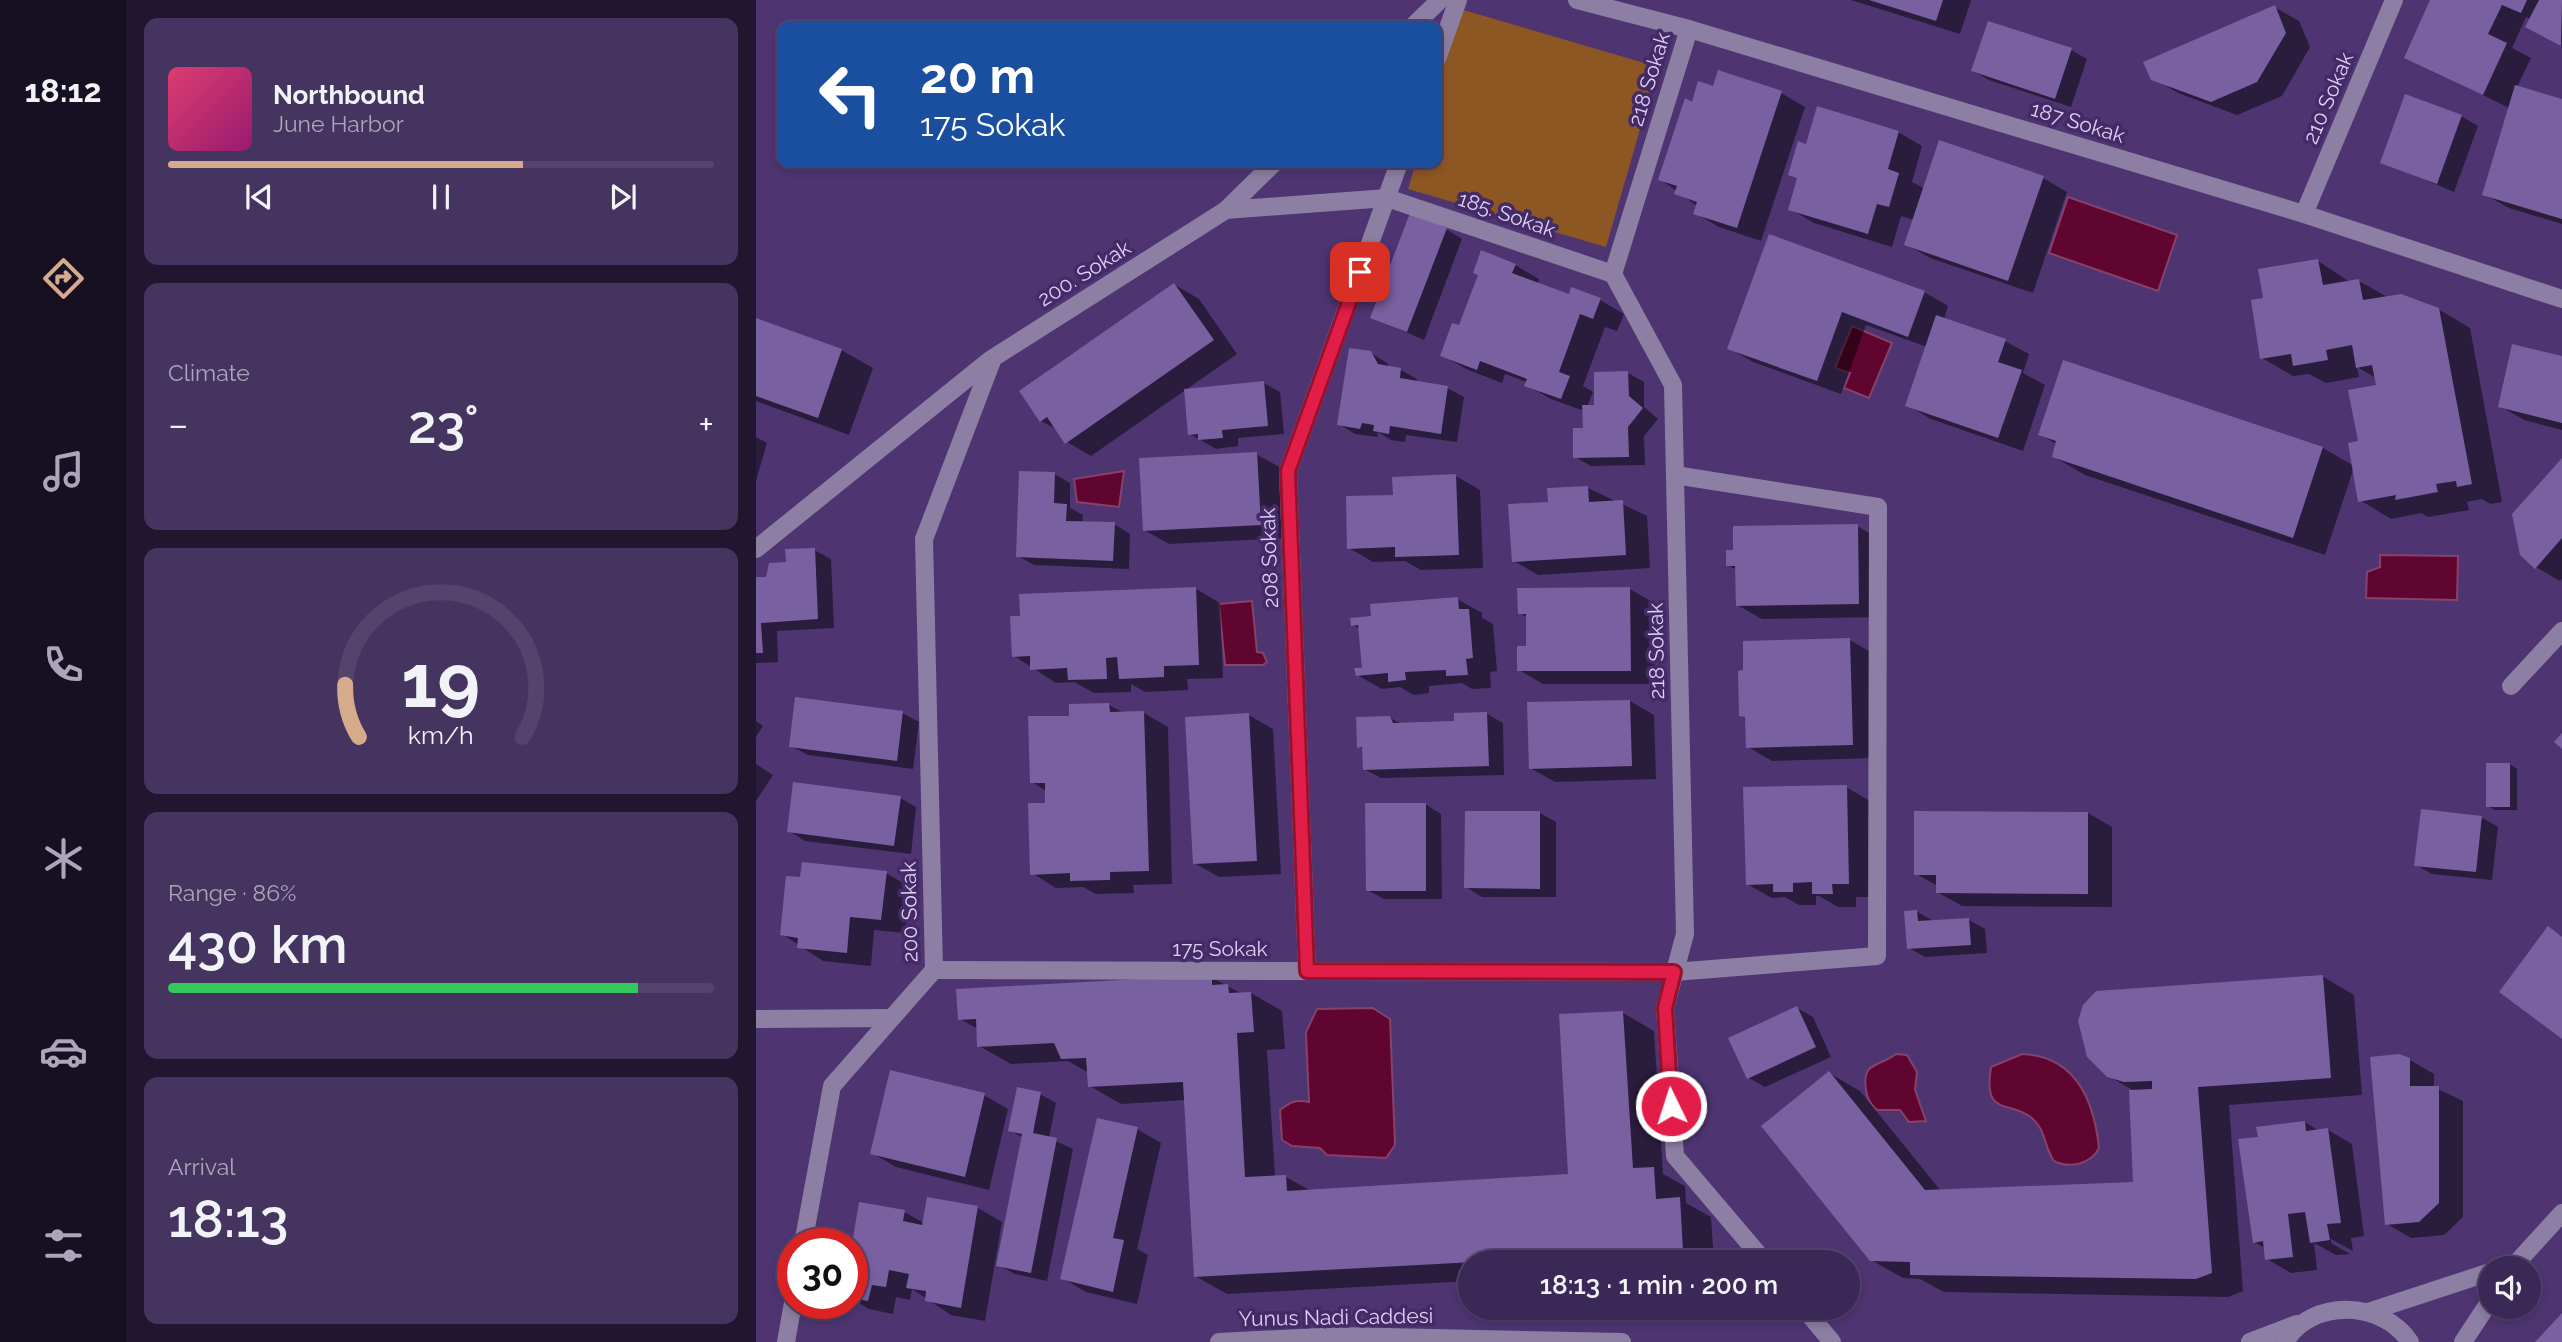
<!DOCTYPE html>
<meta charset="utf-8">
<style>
body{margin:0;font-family:Raleway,sans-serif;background:#453460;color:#f1f3f6;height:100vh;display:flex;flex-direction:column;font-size:26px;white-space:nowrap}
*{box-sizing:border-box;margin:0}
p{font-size:23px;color:#aba6b9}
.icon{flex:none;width:38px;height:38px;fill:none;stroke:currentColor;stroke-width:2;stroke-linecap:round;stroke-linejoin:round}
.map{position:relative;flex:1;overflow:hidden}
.details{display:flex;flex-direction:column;gap:18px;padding:18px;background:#20162f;width:630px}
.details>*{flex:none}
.guide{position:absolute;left:21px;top:21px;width:665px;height:147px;border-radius:14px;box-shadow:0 4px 10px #0003,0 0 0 2px #54446c;background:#1a4fa0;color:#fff;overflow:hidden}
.buttons{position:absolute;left:1722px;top:1256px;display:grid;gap:14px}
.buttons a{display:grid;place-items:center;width:63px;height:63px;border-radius:50%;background:#3a2856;box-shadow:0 4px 10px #0003,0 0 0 2px #54446c;font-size:35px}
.speed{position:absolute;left:21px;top:1228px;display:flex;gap:14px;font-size:35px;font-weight:700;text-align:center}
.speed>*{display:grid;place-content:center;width:91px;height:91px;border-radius:50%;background:#3a2856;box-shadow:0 4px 10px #0003,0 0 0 2px #54446c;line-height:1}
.speed .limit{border:10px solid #d22;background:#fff;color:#111}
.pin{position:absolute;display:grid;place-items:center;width:60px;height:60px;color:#fff;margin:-30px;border-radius:14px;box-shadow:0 4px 10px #0006}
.me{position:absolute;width:77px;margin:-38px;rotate:356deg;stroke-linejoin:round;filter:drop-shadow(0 0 5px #0008)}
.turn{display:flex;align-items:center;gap:24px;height:147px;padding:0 28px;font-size:32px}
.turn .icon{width:91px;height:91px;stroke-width:2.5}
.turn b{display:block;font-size:49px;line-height:60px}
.big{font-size:52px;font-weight:600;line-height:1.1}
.details .tile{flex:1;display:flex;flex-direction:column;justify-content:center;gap:10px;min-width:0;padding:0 24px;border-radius:14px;background:#453460}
.details .dial{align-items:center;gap:0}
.dial svg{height:182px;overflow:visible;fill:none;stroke:#54446c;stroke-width:7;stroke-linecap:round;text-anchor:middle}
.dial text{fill:#f1f3f6;stroke:none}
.song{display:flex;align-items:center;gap:21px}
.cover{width:84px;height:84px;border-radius:10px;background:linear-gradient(135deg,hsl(340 70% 55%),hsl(320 70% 35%))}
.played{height:7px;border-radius:4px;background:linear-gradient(90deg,#d6ab8b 65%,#54446c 65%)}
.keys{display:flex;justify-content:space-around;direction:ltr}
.heat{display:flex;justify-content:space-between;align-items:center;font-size:38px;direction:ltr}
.charge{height:10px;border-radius:5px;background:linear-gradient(90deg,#34c759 86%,#54446c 0)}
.trip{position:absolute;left:702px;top:1250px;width:402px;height:70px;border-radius:35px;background:#3a2856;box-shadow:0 4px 10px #0003,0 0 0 2px #54446c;font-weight:600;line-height:70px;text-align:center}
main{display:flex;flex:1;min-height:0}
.dock{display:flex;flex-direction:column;width:126px;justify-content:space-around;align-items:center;background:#171022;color:#aba6b9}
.dock .icon{width:49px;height:49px}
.dock .active{color:#d6ab8b}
.dock b{font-size:32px;color:#f1f3f6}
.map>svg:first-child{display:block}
.green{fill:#8d5724}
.water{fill:#60052f;stroke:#85426a;stroke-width:2}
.shadow{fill:#0007}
.building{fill:#7960a1}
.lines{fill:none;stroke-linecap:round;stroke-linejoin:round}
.minor{stroke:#8c7fa3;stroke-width:18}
.route-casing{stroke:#92132f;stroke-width:18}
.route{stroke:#e11d48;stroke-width:12}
.labels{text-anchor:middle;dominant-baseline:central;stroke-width:7;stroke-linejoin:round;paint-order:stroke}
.street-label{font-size:21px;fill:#dcd0f4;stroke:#442a66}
</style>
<main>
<nav class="dock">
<b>18:12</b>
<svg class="icon active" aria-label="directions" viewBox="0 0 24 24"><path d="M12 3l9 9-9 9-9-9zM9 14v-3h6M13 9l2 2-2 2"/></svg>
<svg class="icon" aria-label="music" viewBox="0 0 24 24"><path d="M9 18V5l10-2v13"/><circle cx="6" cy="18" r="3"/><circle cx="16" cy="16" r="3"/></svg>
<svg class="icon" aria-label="phone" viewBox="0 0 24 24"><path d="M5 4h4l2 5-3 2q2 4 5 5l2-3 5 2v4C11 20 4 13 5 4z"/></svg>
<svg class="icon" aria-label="climate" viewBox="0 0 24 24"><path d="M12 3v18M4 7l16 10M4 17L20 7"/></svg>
<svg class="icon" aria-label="car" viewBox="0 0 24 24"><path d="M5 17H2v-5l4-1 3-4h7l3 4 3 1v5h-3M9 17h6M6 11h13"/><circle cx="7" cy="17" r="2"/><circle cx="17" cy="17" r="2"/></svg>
<svg class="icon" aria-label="filters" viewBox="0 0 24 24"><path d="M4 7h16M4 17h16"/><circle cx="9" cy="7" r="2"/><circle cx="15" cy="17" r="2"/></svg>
</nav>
<section class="details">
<div class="tile">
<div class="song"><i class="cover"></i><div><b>Northbound</b><p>June Harbor</p></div></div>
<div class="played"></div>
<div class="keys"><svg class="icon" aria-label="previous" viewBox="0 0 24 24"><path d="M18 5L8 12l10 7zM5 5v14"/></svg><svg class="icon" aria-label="pause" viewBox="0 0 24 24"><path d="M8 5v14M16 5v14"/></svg><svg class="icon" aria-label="next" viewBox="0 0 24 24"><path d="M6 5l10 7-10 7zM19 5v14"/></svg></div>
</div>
<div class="tile"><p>Climate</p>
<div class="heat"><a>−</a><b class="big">23°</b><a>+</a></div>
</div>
<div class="tile dial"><svg viewBox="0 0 100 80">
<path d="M14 69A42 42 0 1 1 86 69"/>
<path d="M14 69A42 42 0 0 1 8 46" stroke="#d6ab8b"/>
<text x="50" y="56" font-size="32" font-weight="700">19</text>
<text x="50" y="72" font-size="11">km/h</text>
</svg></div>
<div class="tile"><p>Range · 86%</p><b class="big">430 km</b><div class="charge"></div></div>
<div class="tile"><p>Arrival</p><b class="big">18:13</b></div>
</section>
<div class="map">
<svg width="1806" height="1342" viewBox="0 0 1806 1342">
<rect width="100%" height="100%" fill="#4e3572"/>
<polygon class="green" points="704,9 902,67 850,247 652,189 660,163 681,163 681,90"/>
<g class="water">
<polygon points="1312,197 1421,235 1402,291 1293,253"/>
<polygon points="1096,326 1136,343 1113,398 1088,388 1094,373 1079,368"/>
<polygon points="368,471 363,507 321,502 318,479"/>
<polygon points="1624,555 1702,556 1701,600 1610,598 1611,572 1624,567"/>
<polygon points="496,601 501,652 507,653 511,662 507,665 469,665 463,604"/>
<path d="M617 1008 634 1019 639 1145 630 1158 571 1155 564 1148 536 1146 526 1140 524 1110C535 1102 540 1099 553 1102L550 1032 561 1009Z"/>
<path d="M1140 1054 1151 1055 1161 1072 1159 1090 1170 1121 1153 1122 1144 1110H1121C1114 1103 1112 1100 1110 1090 1105 1061 1124 1067 1140 1054Z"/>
<path d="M1266 1054C1320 1056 1338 1100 1343 1148 1335 1164 1314 1169 1298 1161 1288 1147 1290 1130 1276 1118 1252 1099 1227 1118 1235 1067Z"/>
</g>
<g class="shadow">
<polygon points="1095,0 1215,0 1204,34"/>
<polygon points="1676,0 1806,0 1806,46 1771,26 1775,19 1770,17 1756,48 1775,58 1761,87 1806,101 1806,224 1753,208 1728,194 1753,108 1650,57"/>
<polygon points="1518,7 1543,21 1554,47 1526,96 1481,115 1422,93 1397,78"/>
<polygon points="1315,50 1331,59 1315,107 1233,80 1217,71"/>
<polygon points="958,88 1025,93 1049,107 1005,241 963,227 939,213 941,206 904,179 937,104"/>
<polygon points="1705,116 1722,126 1698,192 1627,162"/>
<polygon points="1142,132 1166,146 1156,182 1169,189 1287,178 1311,192 1277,293 1174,258 1150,244 1158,220 1145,216 1136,247 1058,223 1034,209 1051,146"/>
<polygon points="690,229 706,239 668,340 616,317"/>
<polygon points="1014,236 1168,292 1192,306 1188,319 1249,341 1273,354 1267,373 1289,385 1267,451 1175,419 1151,405 1171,347 1110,325 1085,394 997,362 973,348"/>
<polygon points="1562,261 1594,282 1603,281 1633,298 1682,309 1714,328 1746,502 1734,504 1726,499 1711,502 1713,510 1672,517 1665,513 1635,519 1604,500 1598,467 1569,555 1329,475 1298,457 1301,444 1284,435 1308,362 1567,448 1598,466 1622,386 1620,378 1601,367 1603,377 1570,383 1553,374 1537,376 1506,358 1509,300"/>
<polygon points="759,265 783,279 782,284 814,296 844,300 868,314 861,331 849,327 827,386 837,392 831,407 840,407 872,373 888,382 888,407 902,419 888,436 889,465 835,466 819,457 829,430 828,411 795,399 770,385 771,382 749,374 746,383 710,369 686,355 704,327"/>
<polygon points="419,285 443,299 481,354 335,456 311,442 302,430 285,421"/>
<polygon points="0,320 85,350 117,368 93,435 0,401"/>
<polygon points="615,353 631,363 634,368 645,370 661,379 660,382 691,388 708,397 701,442 650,435 649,442 635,440 622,432 621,437 599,434 583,424"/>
<polygon points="1806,358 1806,430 1768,420 1744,406"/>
<polygon points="508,383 524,392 528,434 482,438 482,446 460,449 434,434"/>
<polygon points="0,437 11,443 0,481"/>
<polygon points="500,454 525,468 528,538 413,544 388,530"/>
<polygon points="1806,460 1806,579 1804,581 1780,567"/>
<polygon points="298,474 314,483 314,508 327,515 326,523 358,524 374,534 373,569 278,565 262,556"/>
<polygon points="700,476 724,490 727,568 665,570 649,561 617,562 593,548 639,496"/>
<polygon points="832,488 891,516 894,568 782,575 758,561 794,503"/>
<polygon points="1101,526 1125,540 1127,617 1006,619 981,605 981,570 971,565"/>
<polygon points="58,550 75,559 78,628 21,631 22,662 0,663 0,589 32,564"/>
<polygon points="440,589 464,603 467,678 431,679 432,690 389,692 375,684 375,692 338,693 318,682 300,683 258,656"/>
<polygon points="874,589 898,603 899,684 787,684 763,670 772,648 772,618 764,613"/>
<polygon points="701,599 726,613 726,618 737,624 741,671 734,672 735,688 716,689 706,683 673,686 673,693 658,695 644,687 626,689 601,675 608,669 604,629 597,625"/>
<polygon points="1094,640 1118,654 1121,758 1016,761 992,747 991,719 985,715 989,672"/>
<polygon points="874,701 898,715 900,779 799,782 774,768"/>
<polygon points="353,705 368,713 388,713 412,727 416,884 377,885 378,893 340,894 327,887 300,888 276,873 291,804 290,791 276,782 315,717"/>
<polygon points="146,713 163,722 157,769 52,755 35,746"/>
<polygon points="731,714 747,723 748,775 625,778 608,769 608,749 603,747 634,718 646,724 700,723"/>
<polygon points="493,715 517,729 525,874 463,877 438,863"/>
<polygon points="0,721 7,726 0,737"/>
<polygon points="0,764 17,775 0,801"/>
<polygon points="1754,764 1761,769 1761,810 1739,810 1732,806"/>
<polygon points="1090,787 1114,801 1116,897 1100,897 1100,907 1082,907 1063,896 1060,896 1060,905 1043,905 1029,897 1016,898 991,884"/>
<polygon points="144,798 160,807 155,854 49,841 33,831"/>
<polygon points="669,804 685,814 686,899 628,899 611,890"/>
<polygon points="784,813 800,822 800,897 726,897 710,887"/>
<polygon points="1332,813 1356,827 1356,907 1206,906 1181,892 1182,886 1160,874"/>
<polygon points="1725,817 1742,827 1736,880 1676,874 1660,865"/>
<polygon points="130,873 154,887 149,933 118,930 115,966 67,961 26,934"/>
<polygon points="1160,911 1177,921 1213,920 1229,929 1231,953 1169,957 1153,948"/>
<polygon points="1566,976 1598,995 1606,1095 1473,1105 1487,1291 1472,1297 1188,1292 1164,1279 1147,1278 1115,1260 1073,1073 1104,1091 1185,1191 1379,1184 1380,1092 1352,1076"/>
<polygon points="455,977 486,994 495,993 526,1011 529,1049 511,1050 519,1177 530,1177 555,1191 814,1176 867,1013 898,1031 907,1174 929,1186 930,1203 955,1217 958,1262 714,1262 714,1281 471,1294 439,1276 430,1100 365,1104 334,1086 333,1073 312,1061 255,1064 223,1046 222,1029 204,1019"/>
<polygon points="1041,1008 1057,1017 1075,1057 1009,1087 993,1078"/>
<polygon points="1654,1060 1678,1074 1678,1087 1707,1101 1707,1217 1688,1235 1655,1238 1631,1224"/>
<polygon points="284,1094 300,1103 293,1138 317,1149 291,1281 259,1274 242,1265 267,1138 254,1130"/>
<polygon points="228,1095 252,1109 233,1190 140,1167 116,1153"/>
<polygon points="1549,1122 1563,1131 1572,1130 1596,1144 1608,1236 1595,1238 1597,1251 1575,1239 1575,1243 1594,1254 1580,1255 1558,1243 1561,1270 1535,1273 1511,1259 1509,1248 1498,1242 1504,1138"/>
<polygon points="381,1129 405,1143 381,1249 392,1255 381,1304 330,1292 306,1278"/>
<polygon points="222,1208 246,1222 229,1321 195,1315 156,1289 154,1300 140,1297 137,1314 113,1309 96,1299 96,1251 148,1212 168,1223"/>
</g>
<g class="building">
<polygon points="1113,0 1187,0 1180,21"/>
<polygon points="1674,0 1771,0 1765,13 1746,5 1732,34 1751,43 1727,95 1648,58"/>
<polygon points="1783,0 1806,0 1805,46 1769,27"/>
<polygon points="1519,5 1530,33 1501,82 1455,102 1395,80 1387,62"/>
<polygon points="1232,21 1316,48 1299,99 1215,71"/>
<polygon points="962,70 1026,91 981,228 937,214 941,202 918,194 921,186 902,180 929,98 936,102 942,81 957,86"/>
<polygon points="1759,85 1806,99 1806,219 1726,195"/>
<polygon points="1649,94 1706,115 1681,184 1624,163"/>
<polygon points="1061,106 1143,131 1132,169 1143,173 1133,207 1121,204 1112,234 1032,210 1041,178 1032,175 1042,141 1050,144"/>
<polygon points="1183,140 1288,176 1252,281 1148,245"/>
<polygon points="654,213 691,228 651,332 614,318"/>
<polygon points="1013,234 1169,291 1152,337 1086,312 1061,381 971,349"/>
<polygon points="725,250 760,264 756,273 813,294 815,287 845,298 837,319 824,314 803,372 814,376 805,399 768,386 771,379 724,361 721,370 684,356 696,323 703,325 722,275 717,273"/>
<polygon points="1562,259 1567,285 1603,279 1607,300 1645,294 1683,308 1716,484 1701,487 1700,481 1680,484 1682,492 1639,500 1640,495 1602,502 1592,443 1602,441 1592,390 1620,385 1616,365 1600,368 1596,345 1570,350 1572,360 1537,366 1535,354 1504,359 1495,300 1507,298 1502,269"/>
<polygon points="418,283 458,340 309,444 291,417 284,422 263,391"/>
<polygon points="1180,315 1250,339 1242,362 1266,370 1242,438 1149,406"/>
<polygon points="0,318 86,349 62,418 0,396"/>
<polygon points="1756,344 1806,356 1806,423 1742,407"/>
<polygon points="593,348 615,351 622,364 645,368 644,378 692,386 685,434 634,426 633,434 617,431 618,425 606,423 604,429 581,425"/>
<polygon points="1307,360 1567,447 1537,538 1296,457 1300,441 1282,435"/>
<polygon points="872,371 873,396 887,408 872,427 873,457 817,458 817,428 827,428 826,405 838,405 838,372"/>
<polygon points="508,381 512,426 466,430 467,438 442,440 442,434 432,435 428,389"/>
<polygon points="501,452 505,525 387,531 383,458"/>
<polygon points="1806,458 1806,538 1779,569 1764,555 1756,514"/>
<polygon points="263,471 299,472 298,503 311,504 310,521 359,522 357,561 260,557"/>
<polygon points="700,474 703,555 639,557 639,547 591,549 590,496 637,495 636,477"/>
<polygon points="832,486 833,502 867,500 870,555 756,562 752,504 792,502 791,488"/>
<polygon points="1102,524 1103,604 980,606 979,566 970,566 970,550 977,550 977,526"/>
<polygon points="59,548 62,619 5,623 7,653 0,653 0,577 10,577 13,563 30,562 29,549"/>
<polygon points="440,587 443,665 408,666 408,677 363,679 361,657 350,658 351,679 312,680 311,668 274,670 274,656 256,657 254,616 264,616 263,594"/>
<polygon points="874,587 875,671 761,671 761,646 770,646 770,614 762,614 761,588"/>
<polygon points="702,597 703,609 713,609 717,658 710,659 712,675 690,676 690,670 649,672 650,680 632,682 632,673 600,676 598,668 606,668 602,625 595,626 594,618 615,616 614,604"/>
<polygon points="1094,638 1097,745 990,748 989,717 983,716 982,671 987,670 987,641"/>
<polygon points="39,697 147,711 141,761 33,747"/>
<polygon points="874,700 876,766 773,769 771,702"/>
<polygon points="353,703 354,712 388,711 393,871 354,872 354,880 314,881 314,873 274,875 272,803 289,803 289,783 274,783 272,716 313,716 313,704"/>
<polygon points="731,712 733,766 607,770 606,747 601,748 600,717 634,716 637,723 698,721 698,713"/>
<polygon points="493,713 501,861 437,864 429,717"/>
<polygon points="1806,733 1806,749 1798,742"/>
<rect x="1730" y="763" width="24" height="44"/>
<polygon points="37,782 145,796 138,846 31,832"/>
<polygon points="1091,785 1093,884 1076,884 1077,894 1056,894 1056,882 1037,883 1037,892 1017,892 1017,884 990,885 987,787"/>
<polygon points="609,803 670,803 670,891 610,891"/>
<polygon points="1665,809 1726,816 1720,872 1658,866"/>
<polygon points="709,811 784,811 784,889 708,888"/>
<polygon points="1158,811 1332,812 1332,894 1180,893 1180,875 1158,875"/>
<polygon points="46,862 131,871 125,920 94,917 91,953 41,948 42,938 24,935 30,876 44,877"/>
<polygon points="1161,910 1162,921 1213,918 1215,945 1151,949 1148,911"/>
<polygon points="1792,926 1806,937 1806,1039 1743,992"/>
<polygon points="456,975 456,985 472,984 473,993 495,992 498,1032 481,1033 489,1177 530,1175 531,1191 812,1174 803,1014 867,1011 877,1168 898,1167 900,1199 924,1197 927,1251 438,1277 427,1082 332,1087 330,1058 305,1059 298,1043 221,1047 220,1019 202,1020 200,989"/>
<polygon points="1567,975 1575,1078 1442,1087 1456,1273 1440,1279 1154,1275 1154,1262 1114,1261 1005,1126 1073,1071 1169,1190 1377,1182 1373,1090 1396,1089 1396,1081 1368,1082 1351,1077 1331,1057 1322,1021 1327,1005 1340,991"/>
<polygon points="1041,1006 1060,1047 991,1079 972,1038"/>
<polygon points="1643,1054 1654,1058 1654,1086 1683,1086 1683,1203 1663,1222 1629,1225 1614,1057"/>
<polygon points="134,1070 229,1093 209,1177 114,1154"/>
<polygon points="261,1087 285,1092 277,1133 301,1138 275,1273 240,1266 266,1134 252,1131"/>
<polygon points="341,1118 382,1127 357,1238 368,1240 357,1292 304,1279"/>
<polygon points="1549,1121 1550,1131 1572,1128 1585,1223 1571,1224 1574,1240 1554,1243 1549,1212 1532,1214 1537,1257 1509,1260 1507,1241 1497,1243 1482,1139 1502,1137 1500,1127"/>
<polygon points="171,1197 222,1206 205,1308 169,1301 170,1291 150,1288 153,1274 133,1270 130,1287 116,1285 112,1301 96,1298 96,1244 103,1202 149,1210 147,1221 166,1225"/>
<polygon points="1806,1313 1806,1342 1779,1342"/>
</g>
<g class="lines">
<g class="minor">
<polyline points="821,0 933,29 1548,214 1806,299"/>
<polyline points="657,26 684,0"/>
<polyline points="933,29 857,274 917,385 929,934 909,1008 919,1156 1009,1262"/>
<polyline points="681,59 702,0"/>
<polyline points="470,210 518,163"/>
<polyline points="1548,214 1638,0"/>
<polyline points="0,549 234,360"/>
<polyline points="1755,686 1806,631"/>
<polyline points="178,970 918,972 1121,956 1122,507 919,475"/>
<polyline points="551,971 532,471 643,163"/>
<polyline points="0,1019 135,1018"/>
<polyline points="47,1244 76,1086 178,970 168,539 237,358 470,210 631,198 857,274"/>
<polyline points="1755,1269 1806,1213"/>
<polyline points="1047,1307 1076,1342"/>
<polyline points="1612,1312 1734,1272"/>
<polyline points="30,1342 37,1303"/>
<polyline points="463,1342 583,1336 866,1342"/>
<polyline points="1494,1342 1541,1324"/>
<path d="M1529 1342C1556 1298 1626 1300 1654 1342"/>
<polyline points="1707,1342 1734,1301"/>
</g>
</g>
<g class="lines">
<g class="route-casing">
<polyline id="route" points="604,272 532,471 551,971 918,972 909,1008 915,1106"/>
</g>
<use href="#route" class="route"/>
</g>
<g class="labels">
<g class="street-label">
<text transform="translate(893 79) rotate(-73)">218 Sokak</text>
<text transform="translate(1572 98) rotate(-67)">210 Sokak</text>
<text transform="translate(1322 122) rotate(17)">187 Sokak</text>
<text transform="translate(751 214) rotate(19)">185. Sokak</text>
<text transform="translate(328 273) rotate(-32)">200. Sokak</text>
<text transform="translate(513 558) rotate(-92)">208 Sokak</text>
<text transform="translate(900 651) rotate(-91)">218 Sokak</text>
<text transform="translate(153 912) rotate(-91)">200 Sokak</text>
<text x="464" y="948">175 Sokak</text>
<text transform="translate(580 1317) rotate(-1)">Yunus Nadi Caddesi</text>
</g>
</g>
</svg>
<div class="buttons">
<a><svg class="icon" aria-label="sound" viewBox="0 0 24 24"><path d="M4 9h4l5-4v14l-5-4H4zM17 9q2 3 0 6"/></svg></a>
</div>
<div class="speed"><div class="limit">30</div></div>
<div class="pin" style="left:604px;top:272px;background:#d93025"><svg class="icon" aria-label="arrive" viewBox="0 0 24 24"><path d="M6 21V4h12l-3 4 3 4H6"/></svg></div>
<svg class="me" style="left:915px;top:1106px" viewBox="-20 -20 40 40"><circle r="17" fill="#e11d48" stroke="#fff" stroke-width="3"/><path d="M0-11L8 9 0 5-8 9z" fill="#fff"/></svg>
<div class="trip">18:13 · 1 min · 200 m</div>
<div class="guide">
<div class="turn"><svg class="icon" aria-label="left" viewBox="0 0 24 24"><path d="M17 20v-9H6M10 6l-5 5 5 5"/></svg><div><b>20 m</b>175 Sokak</div></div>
</div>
</div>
</main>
